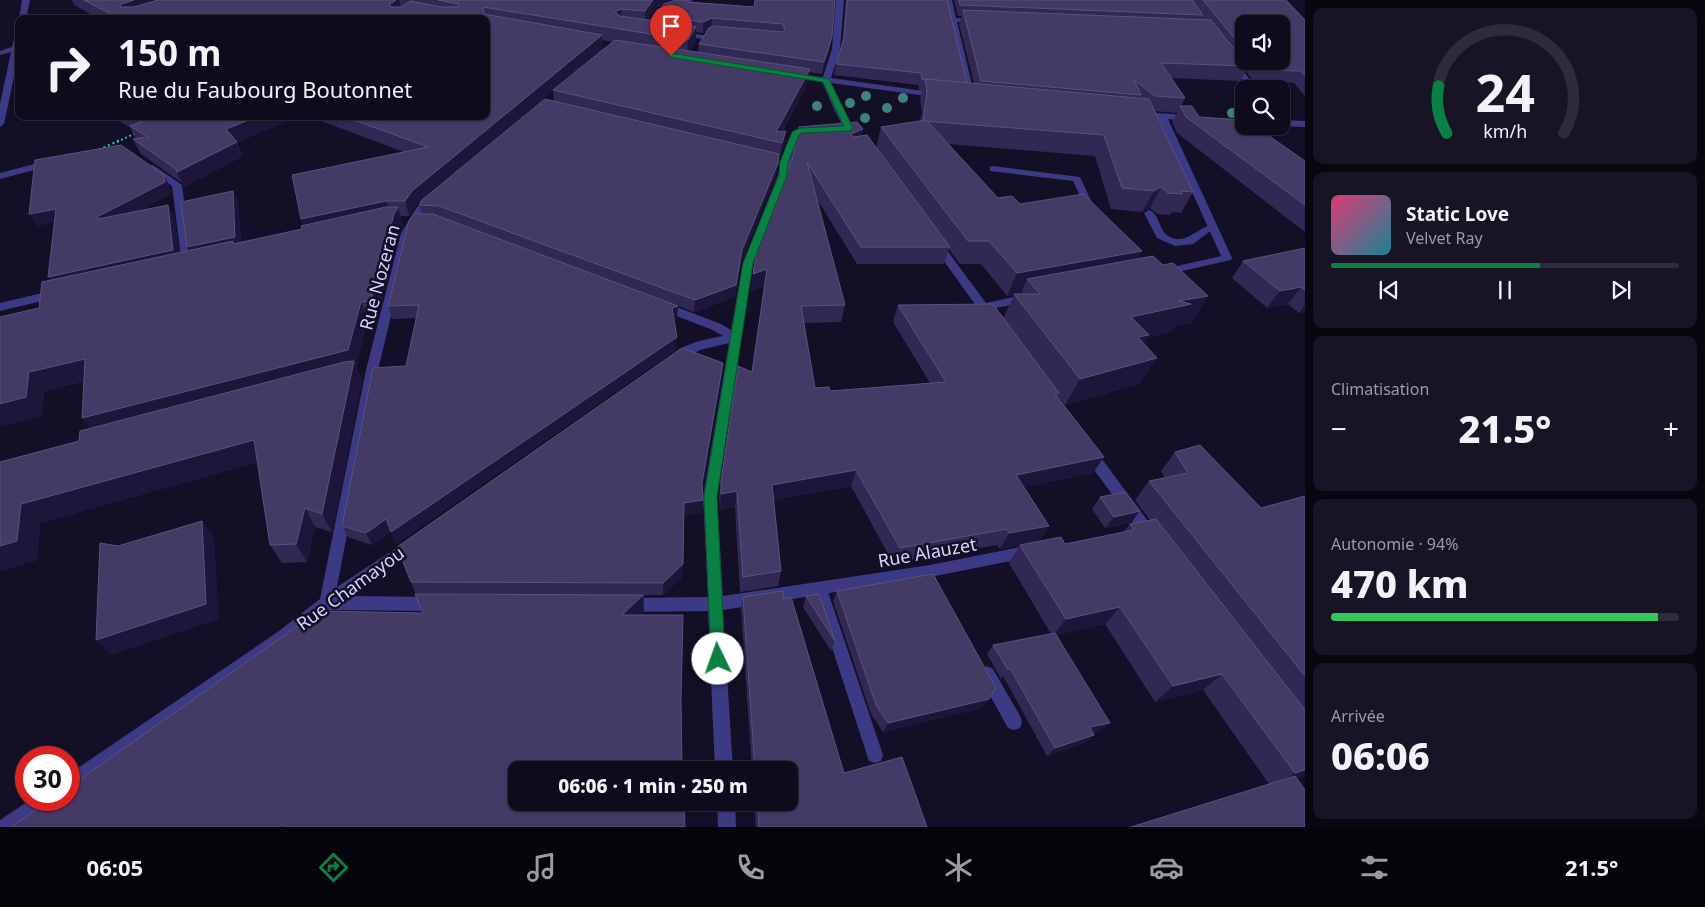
<!DOCTYPE html>
<html lang="fr">
<meta charset="utf-8">
<style>
body{margin:0;font-family:"Noto Sans",sans-serif;background:#171425;color:#f1f3f6;height:100vh;display:flex;flex-direction:column;font-size:19px;white-space:nowrap}
*{box-sizing:border-box;margin:0}
p{font-size:16px;color:#9b9ba3}
.icon{flex:none;width:28px;height:28px;fill:none;stroke:currentColor;stroke-width:2;stroke-linecap:round;stroke-linejoin:round}
.map{position:relative;flex:1;overflow:hidden}
.details{display:flex;flex-direction:column;gap:8px;padding:8px;background:#08060f;width:400px}
.details>*{flex:none}
.guide{position:absolute;left:15px;top:15px;width:475px;height:105px;border-radius:10px;box-shadow:0 1px 4px #0004,0 0 0 1px #2e2b3b;background:#0e0b1c;color:#f1f3f6;overflow:hidden}
.controls{position:absolute;left:1235px;top:15px;display:grid;gap:10px}
.controls a{display:grid;place-items:center;width:55px;height:55px;border-radius:10px;background:#0e0b1c;box-shadow:0 1px 4px #0004,0 0 0 1px #2e2b3b;font-size:25px}
.speed{position:absolute;left:15px;top:746px;display:flex;gap:10px;font-size:25px;font-weight:700;text-align:center}
.speed>*{display:grid;place-content:center;width:65px;height:65px;border-radius:50%;background:#0e0b1c;box-shadow:0 1px 4px #0004,0 0 0 1px #2e2b3b;line-height:1}
.speed .limit{border:8px solid #d22;background:#fff;color:#111}
.pin{position:absolute;display:grid;place-items:center;width:42px;height:42px;color:#fff;margin:-51px -21px;border-radius:50% 50% 50% 0;rotate:-45deg;box-shadow:0 0 5px #0007}
.pin .icon{rotate:45deg}
.me{position:absolute;width:55px;margin:-28px;rotate:357deg;stroke-linejoin:round;filter:drop-shadow(0 0 4px #0008)}
.turn{display:flex;align-items:center;gap:18px;height:105px;padding:0 20px;font-size:22px}
.turn .icon{width:65px;height:65px;stroke-width:2.5}
.turn b{display:block;font-size:35px;line-height:42px}
.big{font-size:38px;font-weight:800;line-height:1.1}
.details .widget{flex:1;display:flex;flex-direction:column;justify-content:center;gap:8px;min-width:0;padding:0 18px;border-radius:10px;background:#171425}
.details .dial{align-items:center;gap:0}
.dial svg{height:130px;overflow:visible;fill:none;stroke:#2e2b3b;stroke-width:7;stroke-linecap:round;text-anchor:middle}
.dial text{fill:#f1f3f6;stroke:none}
.song{display:flex;align-items:center;gap:15px}
.cover{width:60px;height:60px;border-radius:8px;background:linear-gradient(135deg,hsl(340 70% 55%),hsl(190 70% 35%))}
.played{height:5px;border-radius:2px;background:linear-gradient(90deg,#0b8043 60%,#2e2b3b 60%)}
.keys{display:flex;justify-content:space-around;direction:ltr}
.heat{display:flex;justify-content:space-between;align-items:center;font-size:28px;direction:ltr}
.charge{height:8px;border-radius:4px;background:linear-gradient(90deg,#34c759 94%,#2e2b3b 0)}
.trip{position:absolute;left:508px;top:761px;width:290px;height:50px;border-radius:10px;background:#0e0b1c;box-shadow:0 1px 4px #0004,0 0 0 1px #2e2b3b;font-weight:800;line-height:50px;text-align:center}
.dock{display:flex;height:80px;justify-content:space-around;align-items:center;background:#06040b;color:#9b9ba3}
.dock .icon{width:35px;height:35px}
.dock .on{color:#0b8043}
.dock b{font-size:22px;color:#f1f3f6}
main{display:flex;flex:1;min-height:0}
.map>svg:first-child{display:block}
.lines{fill:none;stroke-linecap:round;stroke-linejoin:round}
.path-far1{stroke:#2fb8b0;stroke-width:2;stroke-dasharray:2 2.5;stroke-linecap:butt}
.path{stroke:#2fb8b0;stroke-width:2.5;stroke-dasharray:2 3;stroke-linecap:butt}
.lane{fill:#3d3a85;fill-rule:evenodd}
.street{fill:#3d3a85;fill-rule:evenodd}
.tree{fill:#3d827b}
.wall{fill:#312854;fill-rule:evenodd}
.shaded-wall{fill:#1d163a}
.building{fill:#433a66;stroke:#5a527e}
.route{fill:#0b8043;stroke:#07532c}
.labels{text-anchor:middle;dominant-baseline:central;stroke-width:5;stroke-linejoin:round;paint-order:stroke}
.street-label{font-size:18px;fill:#d9d4ff;stroke:#130f26}
</style>
<main>
<div class="map">
<svg width="1305" height="827" viewBox="0 0 1305 827">
<rect width="100%" height="100%" fill="#130f26"/>
<g class="lines">
<polyline class="path-far1" points="117,142 136,133"/>
<polyline class="path" points="99,150 120,140"/>
<g class="lane">
<polygon points="670,6 673,6 673,10 663,13 651,31 638,30 638,26 646,26 657,9"/>
<polygon points="50,160 53,161 53,165 0,179 0,173"/>
<polygon points="153,165 182,185 192,265 191,267 183,267 182,265 172,186 150,170 150,166"/>
<polygon points="993,166 1080,177 1095,209 1090,212 1087,211 1073,181 990,171 990,167"/>
<path d="M1149 210C1159 213 1159 229 1167 235 1185 248 1196 227 1213 225L1218 228 1209 232 1193 244 1175 246 1157 238 1144 213Z"/>
<polygon points="820,582 825,584 827,589 883,755 881,761 875,763 869,761 867,755 813,589 815,584"/>
<polygon points="987,666 993,669 1020,716 1022,722 1020,728 1014,730 1008,728 981,679 979,674 981,669"/>
</g>
<g class="street">
<polygon points="22,0 30,0 26,19 19,20"/>
<path d="M836 0H844L840 49 831 78 938 93 942 96 941 98 831 83 853 127 860 135 856 138C841 132 829 96 822 82L792 77 788 75 792 73 823 77 832 49Z"/>
<polygon points="944,0 952,0 956,18 977,19 981,21 977,23 957,22 975,97 974,99 967,97"/>
<polygon points="16,31 19,31 19,53 4,124 0,127 0,104 11,52 0,55 0,51 12,47"/>
<polygon points="676,32 704,35 708,37 704,39 679,36 676,36"/>
<polygon points="1230,61 1236,61 1257,89 1249,89 1229,63"/>
<polygon points="1140,112 1189,115 1193,118 1189,121 1168,119 1232,258 1231,260 1164,275 1159,272 1164,269 1221,256 1159,119 1137,117 1136,115"/>
<polygon points="1281,120 1305,121 1305,127 1281,126"/>
<path d="M806 127H814L818 130 814 133H803L799 136 794 145 788 175 753 263 717 497 723 596 930 565 1030 545 1035 547 1037 551 1035 555 1030 557 930 577 723 610 733 770H715L708 611 627 612 622 610 619 605 622 600 627 598 708 597 703 497 729 343 700 350 679 362H671L669 359C679 344 706 339 723 336L713 330 658 309 656 306 658 303H666L721 324 731 330 743 263 778 175 786 145 795 130Z"/>
<polygon points="433,195 438,198 424,211 411,233 378,370 337,587 413,537 418,539 420,543 418,547 348,596 434,597 439,599 441,604 439,609 434,611 330,610 289,641 75,790 69,793 69,774 279,631 320,599 366,370 401,233 417,207"/>
<polygon points="936,240 940,241 986,303 1027,294 1032,298 1027,302 990,309 997,318 995,321 987,321 931,243"/>
<polygon points="55,290 60,294 59,297 0,311 0,303"/>
<polygon points="1088,446 1093,447 1156,532 1158,536 1156,540 1151,542 1146,540 1083,455 1082,451 1083,447"/>
<polygon points="30,800 54,800 51,806 21,827 0,827 0,820"/>
<polygon points="717,802 735,802 736,827 718,827"/>
</g>
</g>
<g class="tree">
<circle cx="866" cy="96" r="5"/>
<circle cx="903" cy="98" r="5"/>
<circle cx="850" cy="103" r="5"/>
<circle cx="817" cy="106" r="5"/>
<circle cx="887" cy="108" r="5"/>
<circle cx="1232" cy="113" r="5"/>
<circle cx="865" cy="118" r="5"/>
</g>
<g class="wall">
<path d="M72 0H693L692 2 754 7 830 49 822 74 809 72 808 82 782 132 786 131 784 144 780 156H779L776 174 741 262 735 297 694 312 678 306 677 318 674 320 676 350 396 544 391 531 372 545 348 537 342 526 406 366 416 318 392 319 388 306 422 214 419 205 554 101 553 91 416 206 409 216H400L403 226 399 233 377 320H368L356 366 362 381 332 532 315 527 307 562 282 563 270 545 258 462 40 523 37 560 0 571 79 441 89 428 82 418 84 381 44 391 42 416 39 308 50 280 54 222 37 226 170 187 171 194 138 211 174 216 179 252 188 250 187 247 233 191 238 203 241 242 302 229 303 225 301 219 404 152 308 116H486V19H100L74 5ZM663 6 656 15V21L648 20 657 7ZM707 31 699 44 698 52 689 51 696 40V32L703 33ZM602 40 613 42 572 75 603 49Z"/>
<path d="M846 0H947L967 83H974L959 24 962 16H958L954 0H1286L1305 20V96L1294 83 1253 81 1246 71 1240 81 1171 78 1185 98 1181 106 1199 117 1305 161V232L1177 133 1172 122 1177 113 1154 111 1193 192 1181 213 1172 212 1170 215 1157 214 1150 208 1142 212 1111 209 1095 156 948 144 998 198 1020 204 1142 251 1138 258 1191 323 1177 325 1173 331 1148 337 1144 344 1139 384 1065 405 1057 396V397L1104 457 1093 473 1024 487 1049 526 1039 541 1000 549 997 545 893 563 851 486 774 500 781 571 778 586 740 592 735 507 720 510 719 497 721 481 752 372 764 286 751 291 753 274 792 159 863 129 861 136 876 148 881 127 920 121 922 112 920 99 922 91H919L918 85 834 75 836 64 842 43ZM1244 24 1281 61H1244ZM817 199 857 264H944L949 249 960 264H981L1007 296 1014 295 1003 319 898 305 893 322 930 383 830 391 815 388 804 323 841 322 845 305Z"/>
<polygon points="109,116 300,116 237,142 243,156 184,187 182,183 141,154 133,139 136,139 130,127"/>
<polygon points="1305,248 1305,312 1299,313 1288,304 1267,308 1232,278 1243,261"/>
<polygon points="723,363 721,377 702,489 703,500 702,513 684,516 682,577 663,595 644,595 644,613 642,615 681,699 682,770 423,613 411,582"/>
<polygon points="1175,452 1261,508 1305,496 1305,776 1269,784 1203,690 1155,702 1105,624 1056,635 1102,730 1093,733 1094,735 1085,743 1047,756 1003,676 1001,679 987,654 993,645 1051,634 1009,563 1020,545 1065,544 1123,532 1130,524 1150,520 1135,500 1149,481 1165,478 1161,471"/>
<polygon points="1100,497 1131,523 1105,528 1092,509"/>
<polygon points="837,591 989,699 982,708 883,732 871,714 833,601"/>
<polygon points="806,596 835,641 831,651 803,607"/>
<polygon points="743,597 783,599 844,773 927,827 756,827 754,802 789,802 789,770 752,770 741,609"/>
</g>
<g class="shaded-wall">
<polygon points="134,0 183,0 127,17 120,7 121,4"/>
<polygon points="396,0 399,0 402,12 393,17 390,4"/>
<polygon points="653,0 679,0 679,2 657,7 645,25 645,11"/>
<polygon points="621,9 621,22 615,12"/>
<polygon points="712,18 711,29 703,33 703,22"/>
<polygon points="696,27 696,40 687,54 688,40"/>
<polygon points="602,35 603,49 416,206 409,216 405,201 412,191"/>
<polygon points="832,37 830,49 822,74 824,62"/>
<polygon points="810,69 808,82 776,142 776,132"/>
<polygon points="259,116 300,116 237,142 243,156 184,187 177,172 226,129"/>
<polygon points="863,129 859,146 851,134"/>
<polygon points="786,131 784,144 780,156 782,143"/>
<polygon points="779,154 776,174 741,262 735,297 694,312 695,300 742,250"/>
<polygon points="164,175 170,187 171,194 105,228 97,217"/>
<polygon points="1161,187 1150,208 1142,212 1154,191"/>
<polygon points="233,191 238,203 241,249 193,259 187,247"/>
<polygon points="386,201 391,216 307,234 301,219"/>
<polygon points="168,205 174,216 180,262 56,289 48,277"/>
<polygon points="398,207 403,226 399,233 377,320 371,301 394,214"/>
<polygon points="56,209 63,220 37,226 29,214"/>
<polygon points="1142,251 1130,274 1027,279 1021,294 1007,296 1017,273"/>
<polygon points="767,269 765,286 751,291 753,274"/>
<polygon points="1301,287 1288,304 1267,308 1280,291"/>
<polygon points="1208,296 1191,323 1177,325 1173,331 1148,337 1133,362 1131,317 1179,301"/>
<polygon points="361,302 368,320 356,366 362,381 332,532 322,514 353,369 96,437 82,418"/>
<polygon points="1305,305 1305,312 1299,313"/>
<polygon points="678,306 677,318 672,321 672,308"/>
<polygon points="677,337 676,350 396,544 391,532"/>
<polygon points="1157,358 1139,384 1065,405 1080,379"/>
<polygon points="85,359 98,377 44,391 42,416 0,427 0,404 29,372"/>
<polygon points="723,363 721,377 701,497 702,483"/>
<polygon points="254,440 265,460 40,523 37,560 0,571 0,546 21,504"/>
<polygon points="1104,457 1093,473 1007,491 1016,475"/>
<polygon points="856,470 851,486 769,501 772,485"/>
<polygon points="737,491 735,507 720,510 721,494"/>
<polygon points="703,500 702,513 684,516 684,503"/>
<polygon points="305,508 315,527 307,562 296,544"/>
<polygon points="1140,511 1131,523 1105,528 1114,517"/>
<polygon points="386,519 391,531 372,545 366,533"/>
<polygon points="202,521 214,537 219,619 112,655 96,640"/>
<polygon points="1049,526 1039,541 1000,549 1009,533"/>
<polygon points="683,564 682,577 663,595 663,583"/>
<polygon points="643,595 644,613 623,632 622,615"/>
<polygon points="1120,607 1105,624 1053,636 1066,619"/>
<polygon points="1222,674 1203,690 1155,702 1173,686"/>
<polygon points="989,699 982,708 883,732 888,723"/>
<polygon points="1110,723 1102,730 1081,735 1090,727"/>
<polygon points="1094,735 1085,743 1047,756 1055,748"/>
<polygon points="1305,770 1305,776 1271,786 1295,773"/>
</g>
<g class="building">
<polygon points="84,0 134,0 121,4 120,7 134,7 158,0 396,0 390,4 391,7 401,7 411,1 441,7 458,7 459,4 438,0 653,0 645,11 621,9 615,12 620,16 696,27 688,40 483,7 484,14 602,35 412,191 405,201 386,201 301,219 292,175 428,147 343,116 486,116 486,19 120,19"/>
<polygon points="676,0 689,0 688,2 754,7 755,0 835,0 832,37 824,62 699,44 709,28 713,26 783,32 785,30 783,24 712,18 703,22 656,15 664,4"/>
<polygon points="847,0 947,0 967,83 925,79 925,80 922,79 921,73 836,64 844,38"/>
<polygon points="959,0 1192,0 1203,15 960,5"/>
<polygon points="1203,0 1286,0 1305,20 1305,76 1301,71 1260,70 1253,61 1281,61 1281,24 1244,24 1244,50"/>
<polygon points="963,10 1211,20 1248,66 1161,63 1185,98 1155,96 1134,80 1141,95 981,81"/>
<polygon points="615,40 810,69 776,132 786,131 782,143 553,90"/>
<polygon points="925,79 1149,99 1193,192 1181,191 1182,194 1168,193 1161,187 1154,191 1122,188 1104,135 923,121 927,92"/>
<polygon points="545,99 779,154 778,163 742,250 736,285 695,300 439,206 419,205 422,200"/>
<polygon points="1180,106 1192,106 1199,117 1244,120 1244,126 1255,126 1305,161 1305,205 1186,117"/>
<polygon points="131,116 259,116 226,129 237,142 177,172 176,169 133,139 148,137 130,126 141,122"/>
<polygon points="926,120 998,198 1012,196 1020,204 1083,194 1142,251 1017,273 989,241 968,241 881,127"/>
<polygon points="857,122 863,129 851,134 853,137 867,135 950,247 861,247 807,162 845,305 801,306 815,388 829,387 830,391 946,382 898,305 993,304 1059,393 1055,394 1104,457 1016,475 1049,526 1009,533 1007,529 900,548 856,470 772,485 781,571 743,577 737,491 721,494 721,481 738,366 752,372 767,269 753,274 757,247 792,159 799,127"/>
<polygon points="121,145 164,175 165,182 97,217 98,219 168,205 173,250 48,277 56,209 29,214 35,160"/>
<polygon points="233,191 235,237 187,247 181,202"/>
<polygon points="386,207 398,207 394,214 371,301 361,302 348,350 82,418 85,359 29,372 26,397 0,404 0,317 39,308 42,282 233,241 233,244 302,229 301,226"/>
<polygon points="414,214 433,214 678,306 672,308 677,337 391,532 386,519 366,533 342,526 373,368 406,366 419,305 388,306 409,221"/>
<polygon points="1305,248 1305,290 1301,287 1280,291 1243,261"/>
<polygon points="1153,256 1163,265 1173,263 1208,296 1179,301 1191,304 1131,317 1149,335 1138,337 1157,358 1080,379 1014,294 1040,294 1027,279"/>
<polygon points="682,348 723,363 702,483 703,500 684,503 683,564 663,583 411,582 397,547"/>
<polygon points="354,361 322,514 305,508 296,544 270,545 254,440 21,504 17,541 0,546 0,462 79,441 80,431 344,362"/>
<polygon points="1200,445 1261,508 1305,496 1305,676 1149,481 1188,473 1175,452"/>
<polygon points="1125,492 1140,511 1114,517 1100,497"/>
<polygon points="1156,519 1305,710 1305,770 1295,773 1222,674 1173,686 1120,607 1066,619 1020,545 1061,537 1065,544 1134,530 1130,524"/>
<polygon points="202,521 206,604 96,640 100,543 118,546"/>
<polygon points="933,574 996,688 989,699 888,723 876,705 837,591"/>
<polygon points="783,591 783,599 791,597 844,773 902,757 927,827 759,827 758,802 789,802 789,770 755,770 743,597"/>
<polygon points="415,594 643,595 622,615 683,615 681,699 682,770 516,770 516,802 684,802 685,827 284,827 283,825 280,827 11,827 50,800 69,800 69,787 319,611 423,613"/>
<polygon points="819,594 835,641 806,596"/>
<polygon points="1055,633 1110,723 1090,727 1094,735 1055,748 1010,668 1008,670 993,645"/>
<polygon points="1295,776 1305,790 1305,827 1131,827"/>
</g>
<polygon class="route" points="671,53 829,79 853,128 849,131 801,133 799,135 788,162 787,175 753,263 717,497 725,659 723,664 718,666 713,664 711,659 704,497 743,263 779,175 780,162 792,132 800,128 844,126 823,82 669,57 669,54"/>
<g class="labels">
<g class="street-label">
<text transform="translate(379 277) rotate(-75)">Rue Nozeran</text>
<text transform="translate(927 552) rotate(-10)">Rue Alauzet</text>
<text transform="translate(350 588) rotate(-36)">Rue Chamayou</text>
</g>
</g>
</svg>
<div class="controls">
<a><svg class="icon" aria-label="sound" viewBox="0 0 24 24"><path d="M4 9h4l5-4v14l-5-4H4zM17 9q2 3 0 6"/></svg></a>
<a><svg class="icon" aria-label="search" viewBox="0 0 24 24"><circle cx="10" cy="10" r="6"/><path d="M15 15l6 6"/></svg></a>
</div>
<div class="speed"><div class="limit">30</div></div>
<div class="pin" style="left:671px;top:56px;background:#d93025"><svg class="icon" aria-label="arrive" viewBox="0 0 24 24"><path d="M6 21V4h12l-3 4 3 4H6"/></svg></div>
<svg class="me" style="left:718px;top:659px" viewBox="-20 -20 40 40"><circle r="19" fill="#fff"/><path d="M0-13L10 11 0 6-10 11z" fill="#0b8043"/></svg>
<div class="trip">06:06 · 1 min · 250 m</div>
<div class="guide">
<div class="turn"><svg class="icon" aria-label="right" viewBox="0 0 24 24"><path d="M7 20v-9h11M14 6l5 5-5 5"/></svg><div><b>150 m</b>Rue du Faubourg Boutonnet</div></div>
</div>
</div>
<section class="details">
<div class="widget dial"><svg viewBox="0 0 100 80">
<path d="M14 69A42 42 0 1 1 86 69"/>
<path d="M14 69A42 42 0 0 1 9 40" stroke="#0b8043"/>
<text x="50" y="56" font-size="32" font-weight="700">24</text>
<text x="50" y="72" font-size="11">km/h</text>
</svg></div>
<div class="widget">
<div class="song"><i class="cover"></i><div><b>Static Love</b><p>Velvet Ray</p></div></div>
<div class="played"></div>
<div class="keys"><svg class="icon" aria-label="previous" viewBox="0 0 24 24"><path d="M18 5L8 12l10 7zM5 5v14"/></svg><svg class="icon" aria-label="pause" viewBox="0 0 24 24"><path d="M8 5v14M16 5v14"/></svg><svg class="icon" aria-label="next" viewBox="0 0 24 24"><path d="M6 5l10 7-10 7zM19 5v14"/></svg></div>
</div>
<div class="widget"><p>Climatisation</p>
<div class="heat"><a>−</a><b class="big">21.5°</b><a>+</a></div>
</div>
<div class="widget"><p>Autonomie · 94%</p><b class="big">470 km</b><div class="charge"></div></div>
<div class="widget"><p>Arrivée</p><b class="big">06:06</b></div>
</section>
</main>
<nav class="dock">
<b>06:05</b>
<svg class="icon on" aria-label="directions" viewBox="0 0 24 24"><path d="M12 3l9 9-9 9-9-9zM9 14v-3h6M13 9l2 2-2 2"/></svg>
<svg class="icon" aria-label="music" viewBox="0 0 24 24"><path d="M9 18V5l10-2v13"/><circle cx="6" cy="18" r="3"/><circle cx="16" cy="16" r="3"/></svg>
<svg class="icon" aria-label="phone" viewBox="0 0 24 24"><path d="M5 4h4l2 5-3 2q2 4 5 5l2-3 5 2v4C11 20 4 13 5 4z"/></svg>
<svg class="icon" aria-label="climate" viewBox="0 0 24 24"><path d="M12 3v18M4 7l16 10M4 17L20 7"/></svg>
<svg class="icon" aria-label="car" viewBox="0 0 24 24"><path d="M5 17H2v-5l4-1 3-4h7l3 4 3 1v5h-3M9 17h6M6 11h13"/><circle cx="7" cy="17" r="2"/><circle cx="17" cy="17" r="2"/></svg>
<svg class="icon" aria-label="filters" viewBox="0 0 24 24"><path d="M4 7h16M4 17h16"/><circle cx="9" cy="7" r="2"/><circle cx="15" cy="17" r="2"/></svg>
<b>21.5°</b>
</nav>
